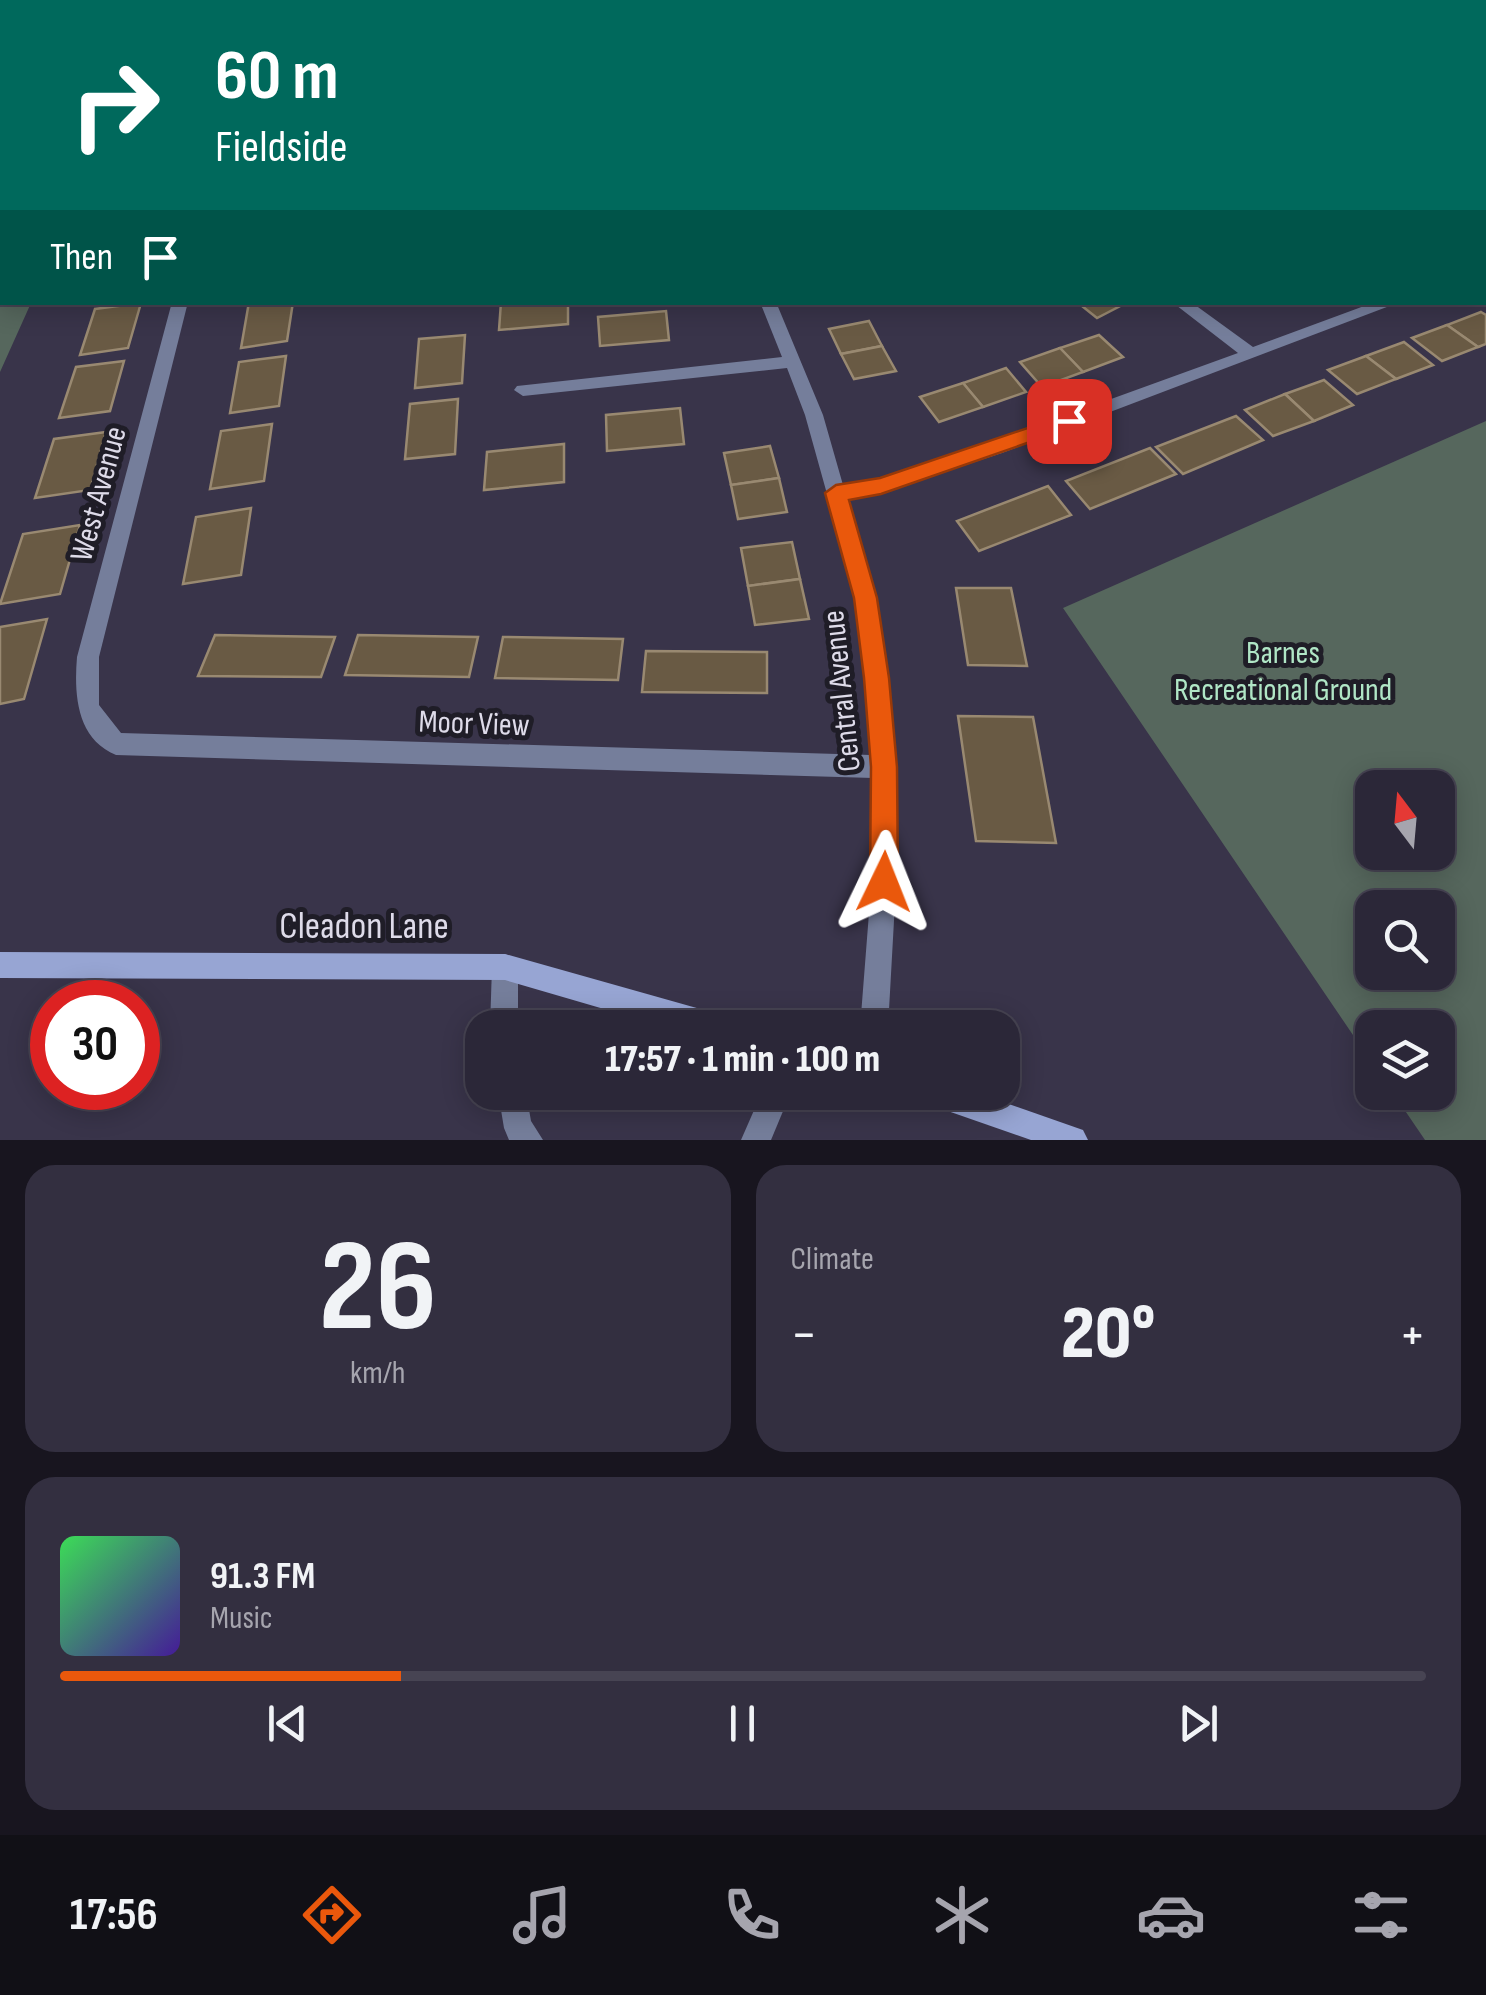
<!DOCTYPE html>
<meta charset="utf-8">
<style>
body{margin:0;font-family:"Sofia Sans Condensed",sans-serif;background:#332f40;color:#f1f3f6;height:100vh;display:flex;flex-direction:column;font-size:38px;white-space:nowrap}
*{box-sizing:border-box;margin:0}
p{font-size:32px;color:#a6a5ae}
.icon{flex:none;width:55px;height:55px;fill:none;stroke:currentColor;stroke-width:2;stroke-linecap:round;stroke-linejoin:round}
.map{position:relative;height:1140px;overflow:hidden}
.sheet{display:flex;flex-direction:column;gap:25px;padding:25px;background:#18151f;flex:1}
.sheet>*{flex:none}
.banner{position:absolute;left:0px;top:0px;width:1488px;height:305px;box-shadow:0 5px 25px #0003,0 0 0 2px #474453;background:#00695c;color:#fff;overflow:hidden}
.needle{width:65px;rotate:344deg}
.buttons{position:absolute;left:1355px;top:770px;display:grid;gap:20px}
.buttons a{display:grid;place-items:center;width:100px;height:100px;border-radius:20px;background:#2b2738;box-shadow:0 5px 25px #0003,0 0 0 2px #474453;font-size:50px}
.speed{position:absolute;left:30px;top:980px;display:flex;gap:20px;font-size:50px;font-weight:700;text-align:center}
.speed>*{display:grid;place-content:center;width:130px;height:130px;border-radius:50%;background:#2b2738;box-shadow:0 5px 25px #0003,0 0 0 2px #474453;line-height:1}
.speed .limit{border:15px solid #d22;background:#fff;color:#111}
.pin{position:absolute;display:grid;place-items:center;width:85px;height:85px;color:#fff;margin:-42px;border-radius:20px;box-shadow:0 5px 15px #0006}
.me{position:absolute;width:110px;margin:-55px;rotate:2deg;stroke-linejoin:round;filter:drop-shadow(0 0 8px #0008)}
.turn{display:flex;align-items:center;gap:35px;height:210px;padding:0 50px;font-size:45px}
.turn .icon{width:130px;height:130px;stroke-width:2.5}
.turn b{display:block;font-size:70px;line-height:85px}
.then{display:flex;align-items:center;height:95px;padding:0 50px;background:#0003;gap:20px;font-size:38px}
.big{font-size:75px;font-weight:800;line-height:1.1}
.sheet .tile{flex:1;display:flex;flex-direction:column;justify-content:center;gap:15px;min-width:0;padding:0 35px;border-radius:30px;background:#332f40}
.sheet .dial{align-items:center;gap:0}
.dial b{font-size:130px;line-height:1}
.song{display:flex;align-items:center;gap:30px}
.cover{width:120px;height:120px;border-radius:15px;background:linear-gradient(135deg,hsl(130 70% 55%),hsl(260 70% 35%))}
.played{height:10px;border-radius:5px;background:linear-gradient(90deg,#ea580c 25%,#474453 25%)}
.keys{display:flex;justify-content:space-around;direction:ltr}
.heat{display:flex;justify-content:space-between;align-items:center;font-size:55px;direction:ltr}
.sheet .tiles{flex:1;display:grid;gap:25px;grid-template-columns:1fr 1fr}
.tile:last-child{grid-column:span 2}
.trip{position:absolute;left:465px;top:1010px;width:555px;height:100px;border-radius:30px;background:#2b2738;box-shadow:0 5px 25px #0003,0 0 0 2px #474453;font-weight:800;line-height:100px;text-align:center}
.dock{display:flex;height:160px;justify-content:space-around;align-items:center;background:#111016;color:#a6a5ae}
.dock .icon{width:70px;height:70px}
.dock .selected{color:#ea580c}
.dock b{font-size:45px;color:#f1f3f6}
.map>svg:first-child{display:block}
.green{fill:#56675d;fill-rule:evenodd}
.building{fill:#695a44;stroke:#998971;stroke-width:2.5}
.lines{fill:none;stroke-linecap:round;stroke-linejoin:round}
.lane{fill:#757e9b;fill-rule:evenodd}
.street{fill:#757e9b;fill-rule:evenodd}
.secondary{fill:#97a5d3;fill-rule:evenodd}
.route{fill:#ea580c;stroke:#983908;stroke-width:2.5}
.labels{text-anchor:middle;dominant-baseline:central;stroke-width:10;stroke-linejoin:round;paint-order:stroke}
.street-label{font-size:32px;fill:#dedbe9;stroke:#1f1d27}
.park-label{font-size:32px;fill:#b0e6c6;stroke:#1f1d27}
.near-street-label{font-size:38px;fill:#dedbe9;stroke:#1f1d27}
</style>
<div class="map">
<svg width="1486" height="1140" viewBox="0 0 1486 1140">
<rect width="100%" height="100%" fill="#39344a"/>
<g class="green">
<polygon points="0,135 2,302 31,303 0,372"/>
<path d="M1486 421V1140H1425L1393 1093 1438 1092V1028H1372V1063L1063 608ZM1372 788H1438V852H1372ZM1372 908H1438V972H1372Z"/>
</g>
<g class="building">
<polygon points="249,302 293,302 287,341 241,348"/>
<polygon points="501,302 568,302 568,324 499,330"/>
<polygon points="1077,302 1126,302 1126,303 1097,318"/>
<polygon points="141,303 128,348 80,355 95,309"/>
<polygon points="666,311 669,340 600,346 598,317"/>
<polygon points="1481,312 1486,315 1486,344 1478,347 1447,325"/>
<polygon points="869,321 882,346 841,354 829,329"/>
<polygon points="1447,325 1478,347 1442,361 1412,338"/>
<polygon points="465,335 462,383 415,388 419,339"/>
<polygon points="1099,335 1123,357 1083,372 1060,348"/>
<polygon points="1404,342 1433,365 1396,379 1366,356"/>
<polygon points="882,346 896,371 854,379 841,354"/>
<polygon points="1060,348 1083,372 1042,387 1020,362"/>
<polygon points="286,356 279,406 230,413 239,362"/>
<polygon points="1366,356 1396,379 1357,394 1328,370"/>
<polygon points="124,361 110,411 59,418 76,367"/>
<polygon points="1006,368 1026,392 983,407 963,383"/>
<polygon points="1324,380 1353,405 1314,421 1285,394"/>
<polygon points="963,383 983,407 939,422 920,397"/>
<polygon points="1285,394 1314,421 1273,436 1245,410"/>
<polygon points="458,399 455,454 405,459 410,404"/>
<polygon points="680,408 684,444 607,451 606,415"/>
<polygon points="1236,416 1263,440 1183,474 1156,447"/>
<polygon points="272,424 264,481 210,489 221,431"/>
<polygon points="106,432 90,490 35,498 54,439"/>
<polygon points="564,444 564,482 484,490 487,452"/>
<polygon points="770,446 779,478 731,485 724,453"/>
<polygon points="1150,448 1176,474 1090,509 1066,481"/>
<polygon points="779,478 787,512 738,519 731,485"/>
<polygon points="1048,486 1071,515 979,551 957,521"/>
<polygon points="251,508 241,575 183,584 196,517"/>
<polygon points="80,525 60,594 0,604 23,534"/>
<polygon points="792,542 800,579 748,586 741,548"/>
<polygon points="800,579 809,619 755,625 748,586"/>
<polygon points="956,588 1011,588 1027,666 968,665"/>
<polygon points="47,619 24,699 0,704 0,627"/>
<polygon points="215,635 335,637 321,677 198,676"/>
<polygon points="358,635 478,637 469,677 345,675"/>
<polygon points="503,637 623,639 618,680 495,678"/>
<polygon points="646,651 767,652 767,693 642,692"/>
<polygon points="958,716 1033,717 1056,843 976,841"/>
</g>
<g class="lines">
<g class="lane">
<polygon points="1136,0 1150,0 1151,2 1138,2"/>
<polygon points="505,954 514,958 518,967 518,1028 490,1028 492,967 496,958"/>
<polygon points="498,1092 526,1092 531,1121 543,1140 509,1140 504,1128"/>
<polygon points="762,1092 791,1092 771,1140 741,1140"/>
</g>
<g class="street">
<rect x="476" y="0" width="10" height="2"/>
<polygon points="756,0 766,0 767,2 757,2"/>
<polygon points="1012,0 1025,0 1026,2 1013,2"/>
<rect x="1485" y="259" width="1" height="10"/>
<path d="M172 302H188L99 657V705L121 733 871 755 856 598 805 415 787 368 523 396 514 390 517 386 782 357 760 302H776L823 415 843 485 881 479 990 443 1238 353 1172 302H1191L1253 347 1375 302H1400L1002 453 881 493 847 499 876 598 896 767 898 849 888 1028H860L874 849 873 778 116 755C76 739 74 693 77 657Z"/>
</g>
<g class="secondary">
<polygon points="0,952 505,954 718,1014 728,1018 731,1028 669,1028 505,980 0,978"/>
<polygon points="918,1092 975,1092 1083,1130 1088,1140 1031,1140 922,1102"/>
</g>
</g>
<polygon class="route" points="1069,414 1079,421 1076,426 881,494 849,500 877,598 889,678 897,767 898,882 894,893 884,897 874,893 870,882 871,767 864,678 854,598 825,493 836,485 880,478"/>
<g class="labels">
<g class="street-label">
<text transform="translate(99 494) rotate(-75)">West Avenue</text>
<text transform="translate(842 691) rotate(-96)">Central Avenue</text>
<text transform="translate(474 724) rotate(2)">Moor View</text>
</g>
<g class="park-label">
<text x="1283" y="653">Barnes<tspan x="1283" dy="37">Recreational Ground</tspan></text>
</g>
<g class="near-street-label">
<text x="364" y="926">Cleadon Lane</text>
</g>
</g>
</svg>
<div class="buttons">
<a><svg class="needle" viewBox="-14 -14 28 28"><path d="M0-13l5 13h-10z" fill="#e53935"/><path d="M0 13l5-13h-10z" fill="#a6a5ae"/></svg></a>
<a><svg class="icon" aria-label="search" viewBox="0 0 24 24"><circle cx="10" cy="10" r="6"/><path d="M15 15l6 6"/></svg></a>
<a><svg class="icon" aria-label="layers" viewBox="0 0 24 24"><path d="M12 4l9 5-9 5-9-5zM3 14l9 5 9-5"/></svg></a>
</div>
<div class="speed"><div class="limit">30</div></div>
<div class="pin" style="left:1069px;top:421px;background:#d93025"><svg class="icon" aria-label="arrive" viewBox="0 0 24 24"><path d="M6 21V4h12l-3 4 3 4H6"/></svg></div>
<svg class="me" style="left:884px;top:882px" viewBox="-20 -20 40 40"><path d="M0-17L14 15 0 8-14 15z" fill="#ea580c" stroke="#fff" stroke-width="4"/></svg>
<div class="trip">17:57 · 1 min · 100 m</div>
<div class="banner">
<div class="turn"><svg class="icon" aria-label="right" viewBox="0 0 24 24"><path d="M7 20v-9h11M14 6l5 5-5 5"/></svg><div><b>60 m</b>Fieldside</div></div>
<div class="then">Then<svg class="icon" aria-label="arrive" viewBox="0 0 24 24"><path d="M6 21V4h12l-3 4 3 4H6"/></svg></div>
</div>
</div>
<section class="sheet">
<div class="tiles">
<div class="tile dial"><b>26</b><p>km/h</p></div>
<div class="tile"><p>Climate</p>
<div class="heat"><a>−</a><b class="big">20°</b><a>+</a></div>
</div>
<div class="tile">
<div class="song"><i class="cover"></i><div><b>91.3 FM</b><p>Music</p></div></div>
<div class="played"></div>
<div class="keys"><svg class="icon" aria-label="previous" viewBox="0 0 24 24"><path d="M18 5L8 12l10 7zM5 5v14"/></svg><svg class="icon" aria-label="pause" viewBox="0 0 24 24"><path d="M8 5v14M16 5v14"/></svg><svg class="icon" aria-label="next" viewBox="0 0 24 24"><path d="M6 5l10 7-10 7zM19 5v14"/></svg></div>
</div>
</div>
</section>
<nav class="dock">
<b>17:56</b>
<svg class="icon selected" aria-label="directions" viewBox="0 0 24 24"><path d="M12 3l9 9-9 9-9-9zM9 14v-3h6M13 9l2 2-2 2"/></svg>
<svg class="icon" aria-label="music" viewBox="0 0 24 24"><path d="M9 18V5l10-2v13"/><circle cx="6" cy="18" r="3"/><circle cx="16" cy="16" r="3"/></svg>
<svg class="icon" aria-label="phone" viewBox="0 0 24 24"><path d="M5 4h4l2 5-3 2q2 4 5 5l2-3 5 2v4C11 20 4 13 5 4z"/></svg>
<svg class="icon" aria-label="climate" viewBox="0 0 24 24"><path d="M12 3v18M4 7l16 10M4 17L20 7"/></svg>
<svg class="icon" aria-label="car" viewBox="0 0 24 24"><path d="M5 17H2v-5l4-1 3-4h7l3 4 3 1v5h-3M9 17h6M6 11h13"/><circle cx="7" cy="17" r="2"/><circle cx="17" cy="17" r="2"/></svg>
<svg class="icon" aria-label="filters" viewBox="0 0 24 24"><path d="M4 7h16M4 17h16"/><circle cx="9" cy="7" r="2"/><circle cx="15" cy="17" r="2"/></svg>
</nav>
